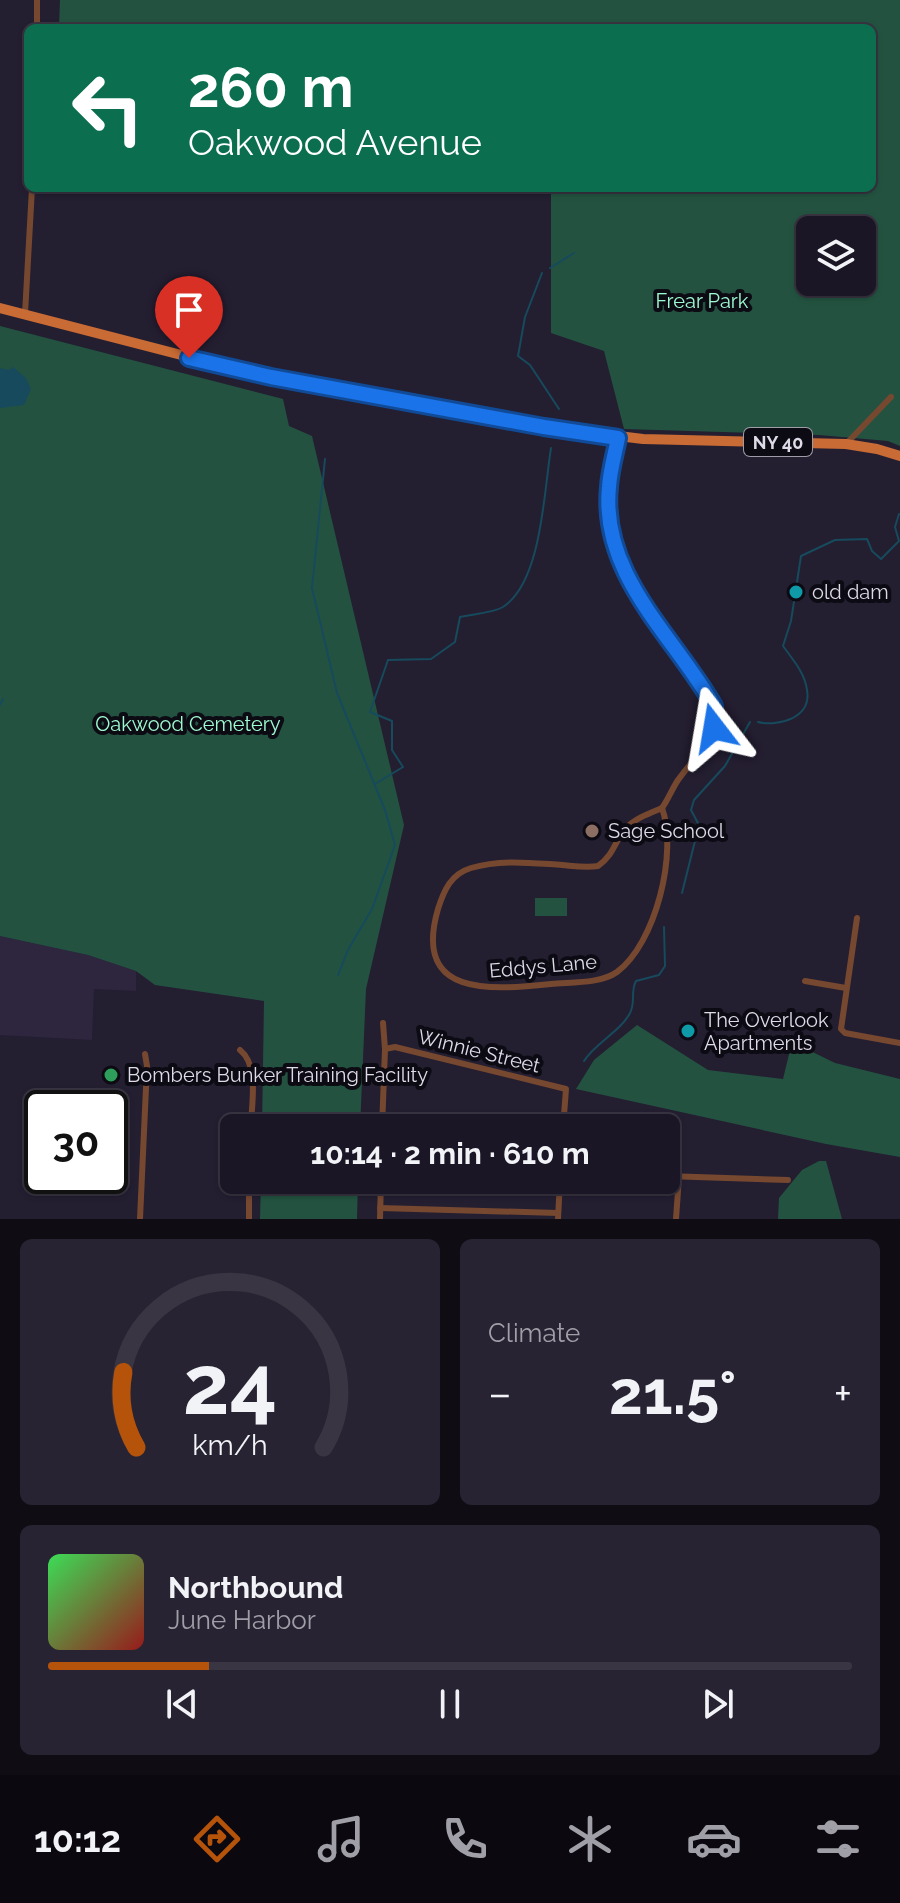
<!DOCTYPE html>
<meta charset="utf-8">
<style>
body{margin:0;font-family:Raleway,sans-serif;background:#282332;color:#f1f3f6;height:100vh;display:flex;flex-direction:column;font-size:30px;white-space:nowrap}
*{box-sizing:border-box;margin:0}
p{font-size:26px;color:#a09fa7}
.icon{flex:none;width:44px;height:44px;fill:none;stroke:currentColor;stroke-width:2;stroke-linecap:round;stroke-linejoin:round}
.map{position:relative;height:1219px;overflow:hidden}
.drawer{display:flex;flex-direction:column;gap:20px;padding:20px;background:#0f0c14;flex:1}
.drawer>*{flex:none}
.guide{position:absolute;left:24px;top:24px;width:852px;height:168px;border-radius:12px;box-shadow:0 2px 6px #0004,0 0 0 2px #393542;background:#0b6e4f;color:#fff;overflow:hidden}
.controls{position:absolute;left:796px;top:216px;display:grid;gap:16px}
.controls a{display:grid;place-items:center;width:80px;height:80px;border-radius:12px;background:#1b1625;box-shadow:0 2px 6px #0004,0 0 0 2px #393542;font-size:40px}
.speed{position:absolute;left:24px;top:1090px;display:flex;gap:16px;font-size:40px;font-weight:700;text-align:center}
.speed>*{display:grid;place-content:center;width:104px;height:104px;border-radius:50%;background:#1b1625;box-shadow:0 2px 6px #0004,0 0 0 2px #393542;line-height:1}
.speed .limit{border:4px solid #111;border-radius:12px;background:#fff;color:#111}
.pin{position:absolute;display:grid;place-items:center;width:68px;height:68px;color:#fff;margin:-82px -34px;border-radius:50% 50% 50% 0;rotate:-45deg;box-shadow:0 0 8px #0007}
.pin .icon{rotate:45deg}
.me{position:absolute;width:88px;margin:-44px;rotate:346deg;stroke-linejoin:round;filter:drop-shadow(0 0 6px #0008)}
.turn{display:flex;align-items:center;gap:28px;height:168px;padding:0 32px;font-size:36px}
.turn .icon{width:104px;height:104px;stroke-width:2.5}
.turn b{display:block;font-size:56px;line-height:68px}
.big{font-size:60px;font-weight:700;line-height:1.1}
.drawer .tile{flex:1;display:flex;flex-direction:column;justify-content:center;gap:12px;min-width:0;padding:0 28px;border-radius:12px;background:#282332}
.drawer .dial{align-items:center;gap:0}
.dial svg{height:208px;overflow:visible;fill:none;stroke:#393542;stroke-width:7;stroke-linecap:round;text-anchor:middle}
.dial text{fill:#f1f3f6;stroke:none}
.song{display:flex;align-items:center;gap:24px}
.cover{width:96px;height:96px;border-radius:12px;background:linear-gradient(135deg,hsl(130 70% 55%),hsl(0 70% 35%))}
.played{height:8px;border-radius:4px;background:linear-gradient(90deg,#b45309 20%,#393542 20%)}
.keys{display:flex;justify-content:space-around;direction:ltr}
.heat{display:flex;justify-content:space-between;align-items:center;font-size:44px;direction:ltr}
.drawer .tiles{flex:1;display:grid;gap:20px;grid-template-columns:1fr 1fr}
.tile:last-child{grid-column:span 2}
.trip{position:absolute;left:220px;top:1114px;width:460px;height:80px;border-radius:12px;background:#1b1625;box-shadow:0 2px 6px #0004,0 0 0 2px #393542;font-weight:700;line-height:80px;text-align:center}
.tab-bar{display:flex;height:128px;justify-content:space-around;align-items:center;background:#0b090f;color:#a09fa7}
.tab-bar .icon{width:56px;height:56px}
.tab-bar .on{color:#b45309}
.tab-bar b{font-size:36px;color:#f1f3f6}
.map>svg:first-child{display:block}
.built{fill:#2e253f}
.green{fill:#235340;fill-rule:evenodd}
.water{fill:#164a5c}
.lines{fill:none;stroke-linecap:round;stroke-linejoin:round}
.stream{stroke:#164a5c;stroke-width:2}
.minor{stroke:#764830;stroke-width:6}
.primary{stroke:#c96b34;stroke-width:10}
.route-casing{stroke:#114b97;stroke-width:20}
.route{stroke:#1a73e8;stroke-width:14}
.culture-dot{fill:#0f9aa8;stroke:#0c0a12;stroke-width:3}
.education-dot{fill:#8d6e63;stroke:#0c0a12;stroke-width:3}
.leisure-dot{fill:#2e9e5b;stroke:#0c0a12;stroke-width:3}
.labels{text-anchor:middle;dominant-baseline:central;stroke-width:8;stroke-linejoin:round;paint-order:stroke}
.shield{fill:#0c0a12;stroke:#9f9ca8;stroke-width:2}
.shield-label{font-size:18px;font-weight:bold;fill:#dedae8}
.park-label{font-size:20px;fill:#9dfad1;stroke:#0c0a12}
.poi-label{font-size:20px;fill:#dedae8;stroke:#0c0a12;text-anchor:start}
.street-label{font-size:20px;fill:#dedae8;stroke:#0c0a12}
</style>
<div class="map">
<svg width="900" height="1219" viewBox="0 0 900 1219">
<rect width="100%" height="100%" fill="#241e31"/>
<polygon class="built" points="0,936 88,955 136,971 136,991 94,989 92,1040 0,1035"/>
<g class="green">
<path d="M60 0H900V446L888 441 819 435 624 429 604 351 551 333V188H872V28H59ZM810 230H862V282H810Z"/>
<polygon points="0,326 283,399 289,426 312,436 404,825 366,989 360,1128 262,1128 264,1001 155,985 136,971 88,955 0,936"/>
<rect x="535" y="898" width="32" height="18"/>
<polygon points="637,1025 708,1070 783,1079 792,1042 835,1063 900,1079 900,1157 826,1144 576,1089 594,1060"/>
<polygon points="819,1161 826,1161 842,1219 778,1219 779,1198 802,1170"/>
<polygon points="261,1180 358,1180 357,1219 260,1219"/>
</g>
<polygon class="water" points="13,367 26,378 31,389 24,405 0,408 0,368 9,370"/>
<g class="lines">
<g class="stream">
<polyline points="550,268 574,253"/>
<polyline points="542,273 525,317 518,356 530,365 559,409"/>
<polyline points="325,459 312,588 337,693 385,810 395,845 372,909 348,950 338,975"/>
<polyline points="0,705 3,699"/>
<path d="M758 722C778 727 812 718 807 690 805 673 793 660 783 646L791 621 801 556 835 540 867 539 872 551 881 559 899 541 895 527 899 514"/>
<path d="M375 784 403 767 392 750V721L370 712 388 660 431 659 455 642 460 617C472 614 493 613 503 607 542 582 544 490 551 448"/>
<polyline points="682,893 699,825 691,810 694,800 725,766 750,722"/>
<path d="M584 1061C595 1043 620 1032 630 1013 636 1002 630 992 636 981L659 975 665 966 664 927"/>
</g>
<g class="minor">
<polyline points="37,28 37,0"/>
<polyline points="25,314 32,188"/>
<path d="M618 438C615 454 610 470 608 487 599 575 674 636 714 706 718 738 695 756 678 780 672 789 668 800 662 808"/>
<polyline points="846,444 891,397"/>
<path d="M662 808C678 852 656 943 617 972 600 984 571 982 551 984 492 990 412 998 438 909 444 890 451 874 471 868 501 859 531 863 562 865 574 866 586 868 598 866 614 855 615 840 626 828 636 818 650 813 662 808Z"/>
<polyline points="857,918 841,1029 845,1033 900,1043"/>
<polyline points="805,981 846,988"/>
<polyline points="385,1049 395,1047 566,1089 563,1128"/>
<path d="M240 1050C260 1066 251 1104 251 1128"/>
<polyline points="382,1128 385,1049 383,1023"/>
<polyline points="666,1176 788,1180"/>
<polyline points="380,1208 558,1213"/>
<polyline points="140,1219 147,1066 145,1054"/>
<polyline points="249,1219 249,1180"/>
<polyline points="380,1219 381,1180"/>
<polyline points="558,1219 560,1180"/>
<polyline points="676,1219 679,1177"/>
</g>
<polyline class="primary" points="0,308 247,372 544,427 643,439 846,444 877,449 900,456"/>
</g>
<g class="lines">
<g class="route-casing">
<path id="route" d="M189 358 271 377 544 427 618 438C615 454 610 470 609 487 600 575 674 636 714 706V728"/>
</g>
<use href="#route" class="route"/>
</g>
<g class="culture-dot">
<circle cx="796" cy="592" r="8"/>
<circle cx="688" cy="1031" r="8"/>
</g>
<circle class="education-dot" cx="592" cy="831" r="8"/>
<circle class="leisure-dot" cx="111" cy="1075" r="8"/>
<g class="labels">
<rect class="shield" x="744" y="428" width="68" height="28" rx="6"/>
<g class="shield-label">
<text x="778" y="442">NY 40</text>
</g>
<g class="park-label">
<text x="702" y="301">Frear Park</text>
<text x="188" y="724">Oakwood Cemetery</text>
</g>
<g class="poi-label">
<text x="812" y="592">old dam</text>
<text x="608" y="831">Sage School</text>
<text x="704" y="1020">The Overlook<tspan x="704" dy="23">Apartments</tspan></text>
<text x="127" y="1075">Bombers Bunker Training Facility</text>
</g>
<g class="street-label">
<text transform="translate(543 966) rotate(-5)">Eddys Lane</text>
<text transform="translate(479 1051) rotate(14)">Winnie Street</text>
</g>
</g>
</svg>
<div class="controls">
<a><svg class="icon" aria-label="layers" viewBox="0 0 24 24"><path d="M12 4l9 5-9 5-9-5zM3 14l9 5 9-5"/></svg></a>
</div>
<div class="speed"><div class="limit">30</div></div>
<div class="pin" style="left:189px;top:358px;background:#d93025"><svg class="icon" aria-label="arrive" viewBox="0 0 24 24"><path d="M6 21V4h12l-3 4 3 4H6"/></svg></div>
<svg class="me" style="left:714px;top:728px" viewBox="-20 -20 40 40"><path d="M0-17L14 15 0 8-14 15z" fill="#1a73e8" stroke="#fff" stroke-width="4"/></svg>
<div class="trip">10:14 · 2 min · 610 m</div>
<div class="guide">
<div class="turn"><svg class="icon" aria-label="left" viewBox="0 0 24 24"><path d="M17 20v-9H6M10 6l-5 5 5 5"/></svg><div><b>260 m</b>Oakwood Avenue</div></div>
</div>
</div>
<section class="drawer">
<div class="tiles">
<div class="tile dial"><svg viewBox="0 0 100 80">
<path d="M14 69A42 42 0 1 1 86 69"/>
<path d="M14 69A42 42 0 0 1 9 40" stroke="#b45309"/>
<text x="50" y="56" font-size="32" font-weight="700">24</text>
<text x="50" y="72" font-size="11">km/h</text>
</svg></div>
<div class="tile"><p>Climate</p>
<div class="heat"><a>−</a><b class="big">21.5°</b><a>+</a></div>
</div>
<div class="tile">
<div class="song"><i class="cover"></i><div><b>Northbound</b><p>June Harbor</p></div></div>
<div class="played"></div>
<div class="keys"><svg class="icon" aria-label="previous" viewBox="0 0 24 24"><path d="M18 5L8 12l10 7zM5 5v14"/></svg><svg class="icon" aria-label="pause" viewBox="0 0 24 24"><path d="M8 5v14M16 5v14"/></svg><svg class="icon" aria-label="next" viewBox="0 0 24 24"><path d="M6 5l10 7-10 7zM19 5v14"/></svg></div>
</div>
</div>
</section>
<nav class="tab-bar">
<b>10:12</b>
<svg class="icon on" aria-label="directions" viewBox="0 0 24 24"><path d="M12 3l9 9-9 9-9-9zM9 14v-3h6M13 9l2 2-2 2"/></svg>
<svg class="icon" aria-label="music" viewBox="0 0 24 24"><path d="M9 18V5l10-2v13"/><circle cx="6" cy="18" r="3"/><circle cx="16" cy="16" r="3"/></svg>
<svg class="icon" aria-label="phone" viewBox="0 0 24 24"><path d="M5 4h4l2 5-3 2q2 4 5 5l2-3 5 2v4C11 20 4 13 5 4z"/></svg>
<svg class="icon" aria-label="climate" viewBox="0 0 24 24"><path d="M12 3v18M4 7l16 10M4 17L20 7"/></svg>
<svg class="icon" aria-label="car" viewBox="0 0 24 24"><path d="M5 17H2v-5l4-1 3-4h7l3 4 3 1v5h-3M9 17h6M6 11h13"/><circle cx="7" cy="17" r="2"/><circle cx="17" cy="17" r="2"/></svg>
<svg class="icon" aria-label="filters" viewBox="0 0 24 24"><path d="M4 7h16M4 17h16"/><circle cx="9" cy="7" r="2"/><circle cx="15" cy="17" r="2"/></svg>
</nav>
